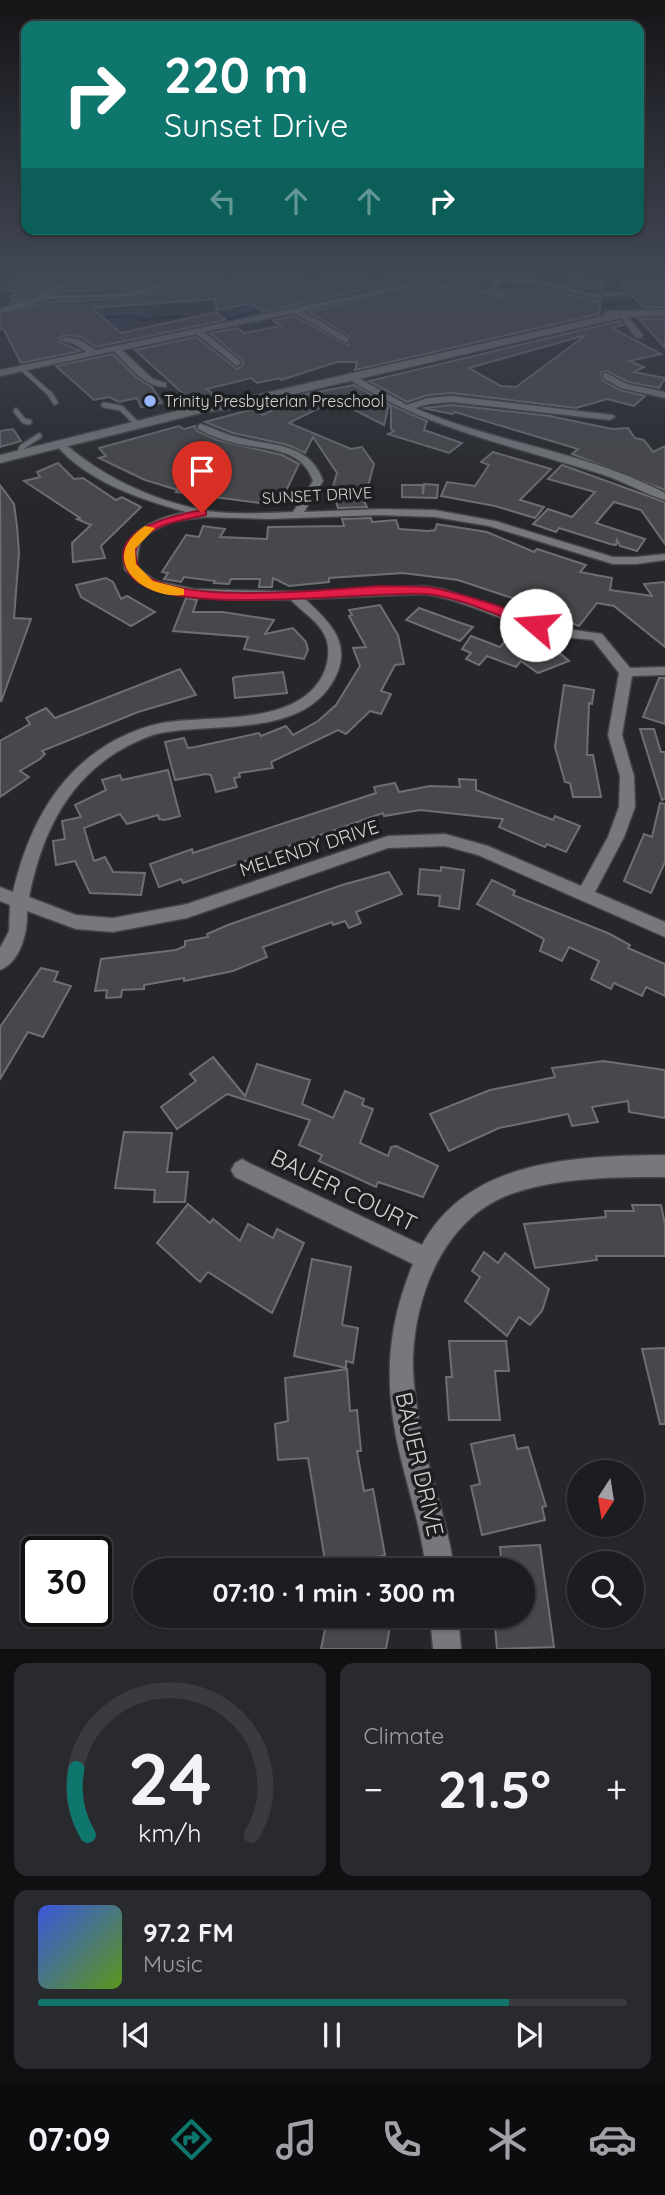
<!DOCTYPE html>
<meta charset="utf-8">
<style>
body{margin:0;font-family:Quicksand,sans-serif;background:#292a2d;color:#f1f3f6;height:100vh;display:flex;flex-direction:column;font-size:26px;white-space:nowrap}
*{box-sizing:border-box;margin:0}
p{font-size:23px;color:#a0a2a5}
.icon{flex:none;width:38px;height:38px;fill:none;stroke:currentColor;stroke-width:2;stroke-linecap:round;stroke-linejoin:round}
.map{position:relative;height:1649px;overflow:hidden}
.details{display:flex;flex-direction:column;gap:14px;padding:14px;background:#0f1012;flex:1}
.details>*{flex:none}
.hud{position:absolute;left:21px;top:21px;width:623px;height:214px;border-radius:14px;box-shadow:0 2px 5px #0004,0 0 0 2px #3a3b3e;background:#0f766e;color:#fff;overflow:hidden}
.needle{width:46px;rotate:192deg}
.buttons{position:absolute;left:567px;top:1460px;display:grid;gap:14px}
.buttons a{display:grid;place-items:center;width:77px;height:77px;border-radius:50%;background:#1c1d20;box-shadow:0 2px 5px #0004,0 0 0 2px #3a3b3e;font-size:35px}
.speed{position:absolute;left:21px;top:1536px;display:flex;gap:14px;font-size:35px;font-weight:700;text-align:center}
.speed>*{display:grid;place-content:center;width:91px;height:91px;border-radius:50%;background:#1c1d20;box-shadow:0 2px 5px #0004,0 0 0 2px #3a3b3e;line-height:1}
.speed .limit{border:4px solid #111;border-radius:10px;background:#fff;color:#111}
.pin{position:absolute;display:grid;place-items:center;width:60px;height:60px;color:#fff;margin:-72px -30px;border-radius:50% 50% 50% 0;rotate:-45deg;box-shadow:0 0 7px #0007}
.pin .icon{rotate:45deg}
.me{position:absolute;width:77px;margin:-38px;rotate:288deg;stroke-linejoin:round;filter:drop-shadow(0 0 5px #0008)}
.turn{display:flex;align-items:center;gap:24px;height:147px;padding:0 28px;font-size:32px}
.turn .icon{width:91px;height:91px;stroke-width:2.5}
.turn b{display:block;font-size:49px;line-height:60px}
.lanes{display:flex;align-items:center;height:66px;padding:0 28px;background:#0003;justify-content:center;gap:35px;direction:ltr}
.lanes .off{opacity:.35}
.big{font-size:52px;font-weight:700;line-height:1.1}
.details .tile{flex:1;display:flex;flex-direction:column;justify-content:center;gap:10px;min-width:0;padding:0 24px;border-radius:14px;background:#292a2d}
.details .dial{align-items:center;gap:0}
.dial svg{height:182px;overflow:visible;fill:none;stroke:#3a3b3e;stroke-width:7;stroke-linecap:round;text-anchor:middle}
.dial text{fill:#f1f3f6;stroke:none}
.song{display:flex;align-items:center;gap:21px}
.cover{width:84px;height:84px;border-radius:10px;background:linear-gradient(135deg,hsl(230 70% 55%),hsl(90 70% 35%))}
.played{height:7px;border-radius:4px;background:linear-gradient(90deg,#0f766e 80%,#3a3b3e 80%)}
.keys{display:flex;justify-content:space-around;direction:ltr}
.heat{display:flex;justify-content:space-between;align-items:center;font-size:38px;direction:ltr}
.details .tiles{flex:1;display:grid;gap:14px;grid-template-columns:1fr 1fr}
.tile:last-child{grid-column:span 2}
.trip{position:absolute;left:133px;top:1558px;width:402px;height:70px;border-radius:35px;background:#1c1d20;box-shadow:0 2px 5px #0004,0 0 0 2px #3a3b3e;font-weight:700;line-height:70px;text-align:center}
.menu{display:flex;height:112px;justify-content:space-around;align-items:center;background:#0b0c0d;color:#a0a2a5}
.menu .icon{width:49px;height:49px}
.menu .selected{color:#0f766e}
.menu b{font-size:32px;color:#f1f3f6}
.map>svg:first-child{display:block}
.green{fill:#25324e}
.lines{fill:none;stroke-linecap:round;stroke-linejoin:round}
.stream{stroke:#040f30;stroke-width:2.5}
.building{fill:#47484b;stroke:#6e6f73;stroke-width:2;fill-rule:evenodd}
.lane-far1-casing{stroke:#424345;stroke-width:6}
.lane-casing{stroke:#424345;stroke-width:8}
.street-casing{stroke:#424345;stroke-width:3}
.secondary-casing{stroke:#424345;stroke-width:3}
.lane-far1{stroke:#76787b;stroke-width:4.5}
.lane{stroke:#76787b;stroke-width:5}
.street{fill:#76787b;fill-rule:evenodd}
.secondary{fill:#76787b;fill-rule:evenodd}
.route{fill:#e11d48;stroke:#92132f;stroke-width:2}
.slow{fill:#f59e0b}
.poi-dot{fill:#96b6fd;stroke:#1c1e20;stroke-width:2.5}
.labels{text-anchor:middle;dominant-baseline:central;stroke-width:7;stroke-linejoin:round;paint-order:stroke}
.far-poi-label{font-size:16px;fill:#d2d3d5;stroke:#1c1e20;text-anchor:start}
.far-street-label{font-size:16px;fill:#d2d3d5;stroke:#1c1e20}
.street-label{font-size:19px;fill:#d2d3d5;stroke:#1c1e20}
.near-street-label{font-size:23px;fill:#d2d3d5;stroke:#1c1e20}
</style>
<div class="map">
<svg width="665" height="1649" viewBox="0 0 665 1649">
<rect width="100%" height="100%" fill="#26272a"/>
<g class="green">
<polygon points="235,300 278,308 327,300 338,304 344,300 360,302 313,313 300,310 265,318 269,322 248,327 239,318 224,314 227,310 243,309"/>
<polygon points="89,309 141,309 149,311 150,316 122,319 135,326 132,329 49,327 0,337 0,334"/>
</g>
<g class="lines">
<g class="stream">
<polyline points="594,308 635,301"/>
<polyline points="98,318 132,316 145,320 180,316 198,326 206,326 260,310 284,309"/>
<polyline points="0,335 13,333"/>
</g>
</g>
<g class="building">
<polygon points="23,275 53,275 65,277 37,295 8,304 16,298 10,297 18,292 1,290"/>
<polygon points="97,275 168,275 126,289 62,292 80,278 97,280"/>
<polygon points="186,275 220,275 207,286 262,275 295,275 308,283 341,275 356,275 375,283 397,276 412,279 263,312 250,303 217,310 215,299 92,308 121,333 216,312 226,320 126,341 123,339 124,341 96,347 81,337 64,335 59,338 60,342 80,351 21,363 3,328 0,329 0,315 47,302 135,298 170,288"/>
<polygon points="570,280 604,281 603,291 571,285"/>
<polygon points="620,282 652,282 665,285 665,307 644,308"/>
<polygon points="459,283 481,284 480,292 487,292 501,300 508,297 503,290 524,288 528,292 540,287 592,301 601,300 599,314 355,370 357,362 337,362 281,380 280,378 257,383 251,378 207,389 214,395 189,399 135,350 196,337 237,369 244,364 242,360 210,333 237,328 244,333 281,326 273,320 294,316 348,345 349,336 309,312 426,284 446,286"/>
<polygon points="639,319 665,319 665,348"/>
<path d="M620 321 623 325 612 328 661 354 629 361 644 367 634 372 665 378 659 388 628 382 607 371 601 372 602 380 620 390 645 396 634 406 607 399 576 408 452 393 428 395 407 402 369 381ZM586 335 516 387 501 386 469 368Z"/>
<polygon points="113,354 136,377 152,387 162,403 141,407 137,398 119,402 109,397 94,400 56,366"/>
<polygon points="354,385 389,404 384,425 335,400 289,423 351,449 362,447 374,464 364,501 367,507 338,508 335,499 329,499 337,473 313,437 305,453 288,445 233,433 205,422 246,411 255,410 263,415 302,395"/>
<polygon points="391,405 427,421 424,430 462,443 449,453 388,434 394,431 391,429"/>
<polygon points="452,405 550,416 612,429 628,428 635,438 644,440 653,452 665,446 665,490 572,454 578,449 455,412 452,414 423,408"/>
<polygon points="179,426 184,429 195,426 197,431 217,440 282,455 299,464 285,493 266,491 259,503 176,492 178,490 145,480 99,458 106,456 99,448"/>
<polygon points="13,429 21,441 0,447 0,431"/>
<polygon points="493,452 551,469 520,500 544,507 535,518 495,506 441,496 447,482 475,486 489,465 481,462"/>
<polygon points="58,463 74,479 83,478 116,500 122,497 141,507 101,546 105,558 73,562 72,543 91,525 77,519 80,518 24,481 40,477 37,472"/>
<polygon points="562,465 665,502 665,544 641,510 614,502 596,523 645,539 637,551 620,546 617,540 616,545 610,544 559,528 556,532 533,524 548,509 572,517 595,492 548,479"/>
<polygon points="424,484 438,485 437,498 402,497 402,485 423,485 423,494"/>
<polygon points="0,485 14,504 17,526 19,553 14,618 31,619 1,702"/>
<polygon points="371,518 372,522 396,520 399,529 428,531 435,530 437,524 487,532 534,552 537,549 586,565 580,572 612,578 610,590 652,596 644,584 665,582 665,647 614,606 597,603 579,626 566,621 571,614 530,599 527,603 458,580 403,573 329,578 329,582 289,586 273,578 272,587 259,587 260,579 231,579 229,584 214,583 215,581 184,577 181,582 164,579 168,573 162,572 186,535 199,537 203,526 225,529 220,537 267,539 268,527 344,526 342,519"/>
<polygon points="106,578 113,582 121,599 127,596 155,612 131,626 81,597 76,585"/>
<polygon points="186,598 197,600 193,612 223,612 274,620 265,634 293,628 306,642 308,650 304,659 244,649 248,637 173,631"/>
<polygon points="380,605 398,635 404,664 395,665 381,691 391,694 381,714 370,711 346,734 338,730 271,762 273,768 239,773 240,777 234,778 237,787 216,792 211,775 206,774 175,780 165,742 184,738 188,748 195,747 259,733 261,736 286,726 293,735 318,721 336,705 360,666 353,648 366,647 349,616 352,615 349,610"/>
<polygon points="419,608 458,622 473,627 460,641 406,620"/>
<polygon points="471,636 500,647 508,638 546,655 557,651 569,661 538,673 521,661 516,667 487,656 479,665 466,659 471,653 462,649"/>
<polygon points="180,669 196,695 138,712 42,751 45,754 40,759 20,771 29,777 0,797 0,741 30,724 26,718 46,708 55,718"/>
<polygon points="283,672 287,693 235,698 233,678 235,677"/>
<polygon points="659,678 665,678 665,724 643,717"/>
<polygon points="564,685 594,690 592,704 589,703 587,755 593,755 601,797 573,797 570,783 565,782 555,747"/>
<polygon points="640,729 654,729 661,752 665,752 665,799 662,800"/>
<polygon points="168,770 180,816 165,820 159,819 158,815 127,824 120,814 84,828 94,861 105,857 113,872 145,873 141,895 90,893 75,861 56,865 53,841 65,839 62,821 81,817 75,805 106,790 102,780 120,775 122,780"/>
<polygon points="459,779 476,780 476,790 553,820 555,816 580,826 566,852 547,844 545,847 499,827 503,819 420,810 384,816 383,813 183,883 181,879 159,887 150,864 192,849 193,853 376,793 374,787 395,783 399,792 430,786 460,787"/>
<polygon points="660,803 665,804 665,862 651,893 624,881 644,834 652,837"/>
<polygon points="441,867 464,870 459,909 439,906 440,896 418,894 420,869 441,871"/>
<polygon points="389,872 402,894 356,912 361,923 349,928 345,921 333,925 332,922 263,947 267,957 233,971 184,981 184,978 144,985 144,989 122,990 121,997 106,998 107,990 95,991 101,959 176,950 185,946 185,941 208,937 207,934 228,925 342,885"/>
<polygon points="492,880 515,891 513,895 610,934 630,945 628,948 665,964 665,996 646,987 642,996 614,983 611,989 591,979 599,961 569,947 562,961 540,951 544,939 477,904"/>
<polygon points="41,968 58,972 54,981 71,986 43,1037 28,1032 0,1079 0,1027"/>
<polygon points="213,1057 245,1096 257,1064 310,1080 302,1104 333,1118 345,1091 364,1099 362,1105 373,1109 360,1143 388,1156 391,1147 396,1146 438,1166 423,1197 378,1182 376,1187 319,1161 322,1155 299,1145 310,1120 227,1094 177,1129 161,1107 196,1081 190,1074"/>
<polygon points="603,1061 665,1070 665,1118 629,1112 628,1101 592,1107 598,1122 572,1126 568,1114 499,1128 449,1151 430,1114 490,1090 555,1077 552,1068"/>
<polygon points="124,1132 172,1133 167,1172 188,1172 185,1202 154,1202 155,1190 115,1188"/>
<polygon points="188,1204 210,1223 213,1219 240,1241 248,1224 273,1238 277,1229 304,1243 272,1313 208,1272 200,1282 157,1243"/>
<polygon points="632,1205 661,1205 665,1224 665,1256 596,1256 597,1260 535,1268 524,1224 606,1217 605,1211 634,1211"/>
<polygon points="484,1252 498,1263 505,1253 549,1289 542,1311 530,1325 519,1317 507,1336 465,1301 480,1277 472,1271"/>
<polygon points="312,1259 351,1267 342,1325 358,1328 353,1363 346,1361 346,1368 294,1356"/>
<polygon points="449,1341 506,1341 509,1371 495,1371 500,1420 449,1420 446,1377 452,1377"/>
<polygon points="665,1348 665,1424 660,1424 642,1349"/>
<polygon points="347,1369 350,1411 357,1410 361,1451 357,1451 364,1491 373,1489 385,1555 334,1568 334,1565 326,1567 308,1458 278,1460 275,1424 288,1421 285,1378"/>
<polygon points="514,1435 517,1449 528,1447 546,1506 542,1507 545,1520 482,1535 471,1486 480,1484 471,1444"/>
<polygon points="540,1545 554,1647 497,1649 494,1615 523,1615 523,1570 502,1570 500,1547"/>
<polygon points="328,1615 392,1615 386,1649 321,1649"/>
</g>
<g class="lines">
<g class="lane-far1-casing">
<polyline id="lane-far1" points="21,368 51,395"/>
</g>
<g class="lane-casing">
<g id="lane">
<polyline points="50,394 55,402"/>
<polyline points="104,405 121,408 138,425"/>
<polyline points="16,411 24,421 29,422"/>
<polyline points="19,454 22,447 39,436"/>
</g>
</g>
<g class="street-casing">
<g id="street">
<path d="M72 275H80L54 295C81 294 109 296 137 290 153 287 168 275 183 275L169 285 134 296 46 299 24 308 0 313V309L38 297Z"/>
<path d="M430 275 540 280 593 294 624 292 628 294 593 298 540 284 499 282 497 289 506 296 502 298 489 290 492 281 436 278 405 289 302 311 348 338V342H345L294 313 204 332 240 361 241 363 237 366 197 334 122 350 153 379 166 383V387C144 387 129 366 114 351L0 376V370L87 352 74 344 62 341 61 339 65 337 80 340 96 350 403 285Z"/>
<polygon points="618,313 624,313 642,334 642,338 636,338"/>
<path d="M350 373 407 405 428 398 452 396 613 415 615 417 610 420 452 402 429 404 415 408C495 443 588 452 665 493V500C643 493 623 481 601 474 513 446 425 428 347 378L346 376Z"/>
<polygon points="606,373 627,384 665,392 665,398 621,388 603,378 603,374"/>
<path d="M201 424C213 428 224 434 237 437 270 446 310 442 323 481L304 512 380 509 435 510 495 521 613 557H636L665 554V560L636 564H613L489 526 435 517 380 515 269 519 206 517 173 521 149 533 140 542 136 567 156 581 194 589 306 592 424 586 442 589 547 626 602 634 630 668 665 667V675L632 676 622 735 634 776 635 807 624 837 595 892 665 922V937L478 855 445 846 388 848 187 918 113 932 76 929 27 911C28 931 21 962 0 970V948L9 931 10 905 0 901V887L13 892C28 828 57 771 117 739 131 732 146 726 162 723 210 714 302 728 325 670 329 658 330 645 324 634 317 620 301 611 291 600L194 597 148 587 125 570C116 534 156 517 186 512 139 499 88 482 55 444L63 442C102 477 151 499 202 510 228 515 265 513 293 512L313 481C302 448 268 450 239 444 225 441 211 436 198 429V425ZM424 594C464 600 500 620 539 632 557 637 574 638 593 640L619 673 608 735 620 776 619 807 608 837 581 886 488 846 445 834 388 836 187 904 113 918 76 915 29 897C41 838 64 785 117 752 131 744 146 736 161 733 218 722 311 739 338 671 350 639 326 619 305 599Z"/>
<path d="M665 1155V1177C616 1177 565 1177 517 1192 448 1213 416 1289 413 1356 412 1379 416 1403 420 1425 428 1474 448 1520 454 1570H426C422 1532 410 1496 401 1459 384 1389 385 1331 413 1264L235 1177 231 1170 235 1163 242 1159 249 1163 422 1245C469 1158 578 1156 665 1155Z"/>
<polygon points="430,1615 458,1615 461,1649 433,1649"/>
</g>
</g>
<g class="secondary-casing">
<polygon id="secondary" points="665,310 665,316 625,317 230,409 205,412 0,463 0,455 205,404 230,401 603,316 607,311"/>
</g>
<use href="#lane-far1" class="lane-far1"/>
<use href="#lane" class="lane"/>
<use href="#street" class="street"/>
<use href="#secondary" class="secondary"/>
</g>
<linearGradient id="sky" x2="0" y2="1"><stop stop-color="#151517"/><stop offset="0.54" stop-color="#414755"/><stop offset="1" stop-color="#414755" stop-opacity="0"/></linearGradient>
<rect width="665" height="506" fill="url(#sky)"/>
<path class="route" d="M202 510 206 511V515C185 520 152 523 139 543 135 549 135 552 136 558 137 612 341 588 378 586 394 586 411 586 426 587 446 589 529 613 542 625L531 628C498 616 461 597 425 594 369 590 160 621 129 573 102 530 175 515 202 510Z"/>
<path class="slow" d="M145 526 155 528 135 549 136 564 153 581 184 589V595C145 600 95 560 145 526Z"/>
<circle class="poi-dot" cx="150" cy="401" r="7"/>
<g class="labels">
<g class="far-poi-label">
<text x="164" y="401">Trinity Presbyterian Preschool</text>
</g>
<g class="far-street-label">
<text transform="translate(317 495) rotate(-3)">SUNSET DRIVE</text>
</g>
<g class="street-label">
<text transform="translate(309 848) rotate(-18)">MELENDY DRIVE</text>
</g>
<g class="near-street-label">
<text transform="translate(344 1190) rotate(26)">BAUER COURT</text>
<text transform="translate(420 1464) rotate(77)">BAUER DRIVE</text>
</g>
</g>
</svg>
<div class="buttons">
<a><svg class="needle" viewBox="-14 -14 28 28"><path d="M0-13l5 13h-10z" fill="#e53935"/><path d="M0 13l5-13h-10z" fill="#a0a2a5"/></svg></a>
<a><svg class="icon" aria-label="search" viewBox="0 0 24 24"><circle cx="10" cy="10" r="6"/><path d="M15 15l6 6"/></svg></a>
</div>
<div class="speed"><div class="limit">30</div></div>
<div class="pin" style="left:202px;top:513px;background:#d93025"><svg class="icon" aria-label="arrive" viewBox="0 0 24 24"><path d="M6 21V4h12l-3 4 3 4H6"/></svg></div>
<svg class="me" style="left:536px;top:625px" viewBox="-20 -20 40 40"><circle r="19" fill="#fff"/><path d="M0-13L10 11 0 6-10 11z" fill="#e11d48"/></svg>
<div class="trip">07:10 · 1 min · 300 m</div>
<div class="hud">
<div class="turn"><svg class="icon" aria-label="right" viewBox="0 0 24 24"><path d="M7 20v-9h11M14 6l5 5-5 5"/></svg><div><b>220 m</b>Sunset Drive</div></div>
<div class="lanes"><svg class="icon off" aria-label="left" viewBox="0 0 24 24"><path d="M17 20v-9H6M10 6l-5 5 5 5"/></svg><svg class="icon off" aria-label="ahead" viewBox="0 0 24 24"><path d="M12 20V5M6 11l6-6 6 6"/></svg><svg class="icon off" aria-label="ahead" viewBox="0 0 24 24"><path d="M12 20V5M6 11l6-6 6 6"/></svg><svg class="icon" aria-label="right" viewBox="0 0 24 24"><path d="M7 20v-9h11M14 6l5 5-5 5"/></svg></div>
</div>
</div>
<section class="details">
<div class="tiles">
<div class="tile dial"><svg viewBox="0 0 100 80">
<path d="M14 69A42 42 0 1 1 86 69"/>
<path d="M14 69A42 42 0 0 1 9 40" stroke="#0f766e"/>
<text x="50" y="56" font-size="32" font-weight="700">24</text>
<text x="50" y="72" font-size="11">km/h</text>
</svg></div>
<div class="tile"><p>Climate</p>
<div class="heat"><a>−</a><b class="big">21.5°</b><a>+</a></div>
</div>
<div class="tile">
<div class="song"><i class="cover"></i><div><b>97.2 FM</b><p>Music</p></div></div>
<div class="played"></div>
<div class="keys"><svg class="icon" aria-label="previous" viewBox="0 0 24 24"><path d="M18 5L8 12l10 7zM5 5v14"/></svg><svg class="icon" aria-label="pause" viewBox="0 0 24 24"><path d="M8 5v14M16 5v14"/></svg><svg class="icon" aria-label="next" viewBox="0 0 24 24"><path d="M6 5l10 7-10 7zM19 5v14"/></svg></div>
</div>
</div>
</section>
<nav class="menu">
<b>07:09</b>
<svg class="icon selected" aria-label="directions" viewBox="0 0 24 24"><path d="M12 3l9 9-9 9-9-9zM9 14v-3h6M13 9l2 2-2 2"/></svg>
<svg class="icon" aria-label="music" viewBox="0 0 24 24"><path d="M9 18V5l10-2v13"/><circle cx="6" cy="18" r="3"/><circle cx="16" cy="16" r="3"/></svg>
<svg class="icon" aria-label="phone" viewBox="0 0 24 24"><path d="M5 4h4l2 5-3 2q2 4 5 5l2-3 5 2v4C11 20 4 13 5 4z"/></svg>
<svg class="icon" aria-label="climate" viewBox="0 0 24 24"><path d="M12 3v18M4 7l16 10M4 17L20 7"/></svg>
<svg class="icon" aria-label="car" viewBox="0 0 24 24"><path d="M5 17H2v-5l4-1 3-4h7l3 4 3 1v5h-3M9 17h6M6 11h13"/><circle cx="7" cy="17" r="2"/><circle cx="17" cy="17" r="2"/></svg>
</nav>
